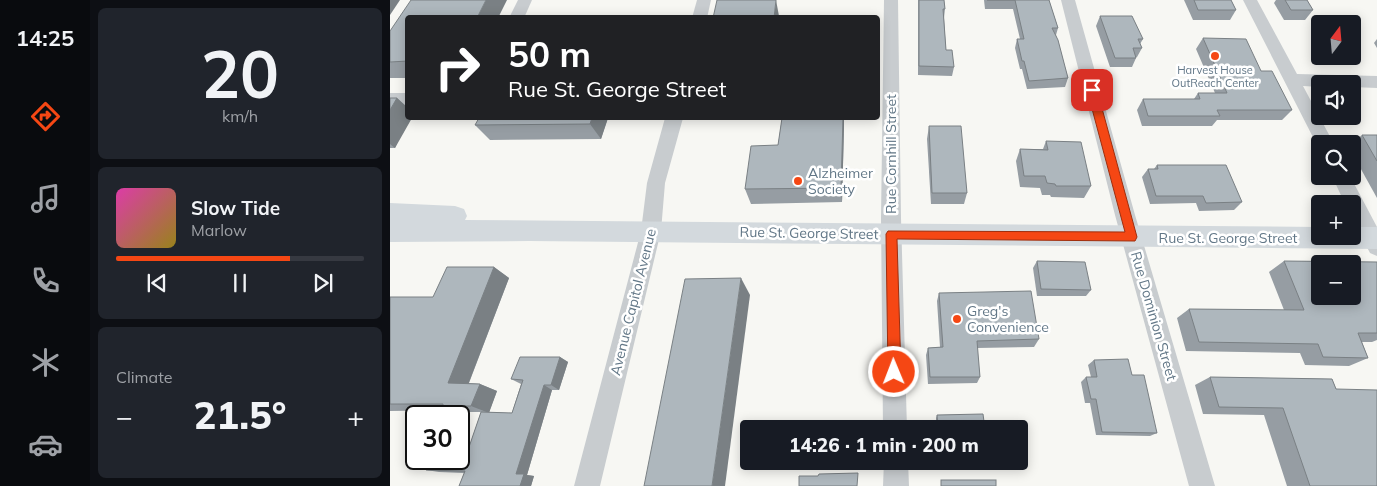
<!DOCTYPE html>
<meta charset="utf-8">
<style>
body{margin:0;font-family:Mulish,sans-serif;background:#20242c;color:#f1f3f6;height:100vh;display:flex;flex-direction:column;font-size:19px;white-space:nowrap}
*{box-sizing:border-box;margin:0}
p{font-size:16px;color:#9ea1a6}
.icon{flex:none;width:28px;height:28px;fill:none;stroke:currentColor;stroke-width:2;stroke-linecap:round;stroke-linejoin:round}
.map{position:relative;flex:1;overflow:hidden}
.sheet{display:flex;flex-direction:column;gap:8px;padding:8px;background:#0d0f14;width:300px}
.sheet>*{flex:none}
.banner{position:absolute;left:15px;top:15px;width:475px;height:105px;border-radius:5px;box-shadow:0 2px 12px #0003;background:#202124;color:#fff;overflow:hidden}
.needle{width:32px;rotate:16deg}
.controls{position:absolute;left:921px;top:15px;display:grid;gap:10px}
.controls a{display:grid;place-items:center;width:50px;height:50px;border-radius:5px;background:#171b24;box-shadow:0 2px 12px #0003;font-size:25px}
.speed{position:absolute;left:15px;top:405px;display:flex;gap:10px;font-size:25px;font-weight:700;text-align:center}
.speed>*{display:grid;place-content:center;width:65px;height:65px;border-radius:50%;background:#171b24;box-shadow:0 2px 12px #0003;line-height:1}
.speed .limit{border:2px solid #111;border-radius:8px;background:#fff;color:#111}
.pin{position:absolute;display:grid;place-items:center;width:42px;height:42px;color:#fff;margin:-21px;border-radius:10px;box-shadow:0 2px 8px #0006}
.me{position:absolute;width:55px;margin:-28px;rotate:359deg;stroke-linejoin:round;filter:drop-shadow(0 0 4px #0008)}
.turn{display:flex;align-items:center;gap:18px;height:105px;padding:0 20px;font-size:22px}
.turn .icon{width:65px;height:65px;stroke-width:2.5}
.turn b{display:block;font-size:35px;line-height:42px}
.big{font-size:38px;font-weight:800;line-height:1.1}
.sheet .tile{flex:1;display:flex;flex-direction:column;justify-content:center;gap:8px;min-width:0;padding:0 18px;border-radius:8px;background:#20242c}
.sheet .dial{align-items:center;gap:0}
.dial b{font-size:65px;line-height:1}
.song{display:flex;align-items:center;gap:15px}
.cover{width:60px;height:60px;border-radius:8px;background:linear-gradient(135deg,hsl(320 70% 55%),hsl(50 70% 35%))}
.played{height:5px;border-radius:2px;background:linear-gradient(90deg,#f54714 70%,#363941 70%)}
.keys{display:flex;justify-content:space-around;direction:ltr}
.heat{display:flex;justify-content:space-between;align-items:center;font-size:28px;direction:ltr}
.trip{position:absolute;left:350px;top:420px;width:288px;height:50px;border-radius:5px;background:#171b24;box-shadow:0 2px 12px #0003;font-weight:800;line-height:50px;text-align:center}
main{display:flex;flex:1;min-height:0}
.tab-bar{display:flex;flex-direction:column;width:90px;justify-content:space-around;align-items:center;background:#090b0e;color:#9ea1a6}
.tab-bar .icon{width:35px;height:35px}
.tab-bar .on{color:#f54714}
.tab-bar b{font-size:22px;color:#f1f3f6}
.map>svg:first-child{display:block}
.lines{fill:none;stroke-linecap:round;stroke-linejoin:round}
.minor{fill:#c8cccf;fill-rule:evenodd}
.major{fill:#d3d9dd;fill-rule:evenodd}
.wall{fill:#969da3}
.shaded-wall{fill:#7a8084}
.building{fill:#aeb7bd;stroke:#7a8084;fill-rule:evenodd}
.route{fill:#f54714;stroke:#9f2e0d}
.poi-dot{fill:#f54714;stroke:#fff;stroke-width:2}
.labels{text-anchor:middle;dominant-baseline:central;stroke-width:5;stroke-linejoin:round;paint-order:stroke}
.far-poi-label{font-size:11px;fill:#627787;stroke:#fff}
.street-label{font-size:14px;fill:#627787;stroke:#fff}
.poi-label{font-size:14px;fill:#627787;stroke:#fff;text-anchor:start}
</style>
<main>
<nav class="tab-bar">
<b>14:25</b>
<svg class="icon on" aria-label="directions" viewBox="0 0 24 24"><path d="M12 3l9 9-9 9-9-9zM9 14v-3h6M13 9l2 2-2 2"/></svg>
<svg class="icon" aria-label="music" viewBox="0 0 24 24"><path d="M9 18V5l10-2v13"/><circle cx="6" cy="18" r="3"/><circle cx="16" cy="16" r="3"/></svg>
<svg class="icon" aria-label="phone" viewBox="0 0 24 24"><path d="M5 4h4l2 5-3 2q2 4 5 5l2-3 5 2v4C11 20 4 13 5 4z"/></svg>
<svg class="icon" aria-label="climate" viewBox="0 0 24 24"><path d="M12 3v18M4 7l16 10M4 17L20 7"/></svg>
<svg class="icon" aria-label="car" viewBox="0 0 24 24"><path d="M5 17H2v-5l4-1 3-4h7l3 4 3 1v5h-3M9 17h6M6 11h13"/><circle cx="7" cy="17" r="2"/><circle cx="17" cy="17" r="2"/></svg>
</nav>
<section class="sheet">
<div class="tile dial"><b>20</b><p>km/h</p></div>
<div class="tile">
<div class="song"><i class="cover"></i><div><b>Slow Tide</b><p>Marlow</p></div></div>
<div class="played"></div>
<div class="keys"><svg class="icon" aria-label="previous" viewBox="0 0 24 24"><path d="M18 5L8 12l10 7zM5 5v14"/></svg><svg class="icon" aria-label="pause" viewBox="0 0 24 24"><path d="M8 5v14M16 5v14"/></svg><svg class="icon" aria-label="next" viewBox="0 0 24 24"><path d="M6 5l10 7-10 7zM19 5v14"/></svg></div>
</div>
<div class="tile"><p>Climate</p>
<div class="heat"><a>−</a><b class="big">21.5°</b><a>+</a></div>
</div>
</section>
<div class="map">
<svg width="987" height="486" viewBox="0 0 987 486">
<rect width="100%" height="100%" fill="#f7f7f3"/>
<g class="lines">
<g class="minor">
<polygon points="128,0 142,0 134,18 119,18"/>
<polygon points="307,0 321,0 317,18 302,18"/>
<polygon points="494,0 508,0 511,218 517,429 493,429 491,218"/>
<polygon points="671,0 685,0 745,215 825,486 799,486 725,215"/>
<polygon points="853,0 867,0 907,74 987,76 987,88 962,87 962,84 930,84 930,87 913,86 944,144 930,144 929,149"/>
<rect x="0" y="93" width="18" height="12"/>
<polygon points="275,118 293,118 275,183 271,231 210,486 184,486 251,231 257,183"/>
<polygon points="942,176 960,176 987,227 987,256 980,253 962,218 962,204 955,204"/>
<polygon points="494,461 518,461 519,486 493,486"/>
</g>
<polygon class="major" points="0,203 65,206 74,209 77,216 75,220 930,227 930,236 962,236 962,227 987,227 987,249 139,241 0,242"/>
</g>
<g class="wall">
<polygon points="528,0 554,0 555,9 554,18 556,50 564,67 562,76 528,75"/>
<polygon points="594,0 659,0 668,28 666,35 678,78 675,87 637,89 632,69 630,69 625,48 627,39 630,39 623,9 595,9"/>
<polygon points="794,0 841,0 846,10 840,20 803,20"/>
<polygon points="886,0 917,0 923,10 915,20 894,20 884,3"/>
<polygon points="710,16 753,39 750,44 752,48 747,57 746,57 746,58 742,67 720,67 706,26"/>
<polygon points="18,18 18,78 0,78 0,31"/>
<polygon points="813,38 871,71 902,110 892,120 827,120 822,126 752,126 747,110 753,99 804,99 808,93 825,93 806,49"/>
<polygon points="987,39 987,48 984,43"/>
<polygon points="0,98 7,98 18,108 18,118 5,148 0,148"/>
<polygon points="218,118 211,139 100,140 85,125"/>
<polygon points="392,118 454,118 454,127 452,202 361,204 355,189 388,145"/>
<polygon points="539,126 577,193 574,204 541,204 537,139"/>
<polygon points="972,135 987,135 987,198 962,153 962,144"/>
<polygon points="656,141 701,186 694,198 661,197 660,195 652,195 650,188 630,187 626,161 630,149 653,149"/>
<polygon points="767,165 852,202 844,210 809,211 806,203 760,204 752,177 758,169 764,169"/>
<polygon points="647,261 701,290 696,296 647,296 643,268"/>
<polygon points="894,261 987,262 987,340 982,342 972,342 978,358 959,366 915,365 910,353 796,351 787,318 799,309 894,310 879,272"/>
<polygon points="104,267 119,278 79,383 90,384 107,391 99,412 122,413 131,384 121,379 170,357 178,362 169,390 162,390 137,475 144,476 141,486 69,486 74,473 49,472 36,470 78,450 91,412 72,412 67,410 0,411 0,297 43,297"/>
<polygon points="549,293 649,339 644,347 587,348 590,377 587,383 538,384 536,355 538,348 550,347 547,301"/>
<polygon points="704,360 742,375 767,433 760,436 706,435 700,403 695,403 691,382 696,377 701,377 698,365"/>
<polygon points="820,377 942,379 987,486 897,486 874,415 813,414 805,385"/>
<polygon points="547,415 595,429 546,429 546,418"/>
</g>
<g class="shaded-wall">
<polygon points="0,0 10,0 0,15"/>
<polygon points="96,0 117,0 108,18 87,18"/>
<polygon points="386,0 389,16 389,18 384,18"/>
<polygon points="7,98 18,108 18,118 22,118 5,148 0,144 0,110"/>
<polygon points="202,118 218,118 211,139 200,124"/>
<polygon points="453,118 454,118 454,127 452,202 451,188"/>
<polygon points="104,267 119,278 76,390 58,383"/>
<polygon points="351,278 360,295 335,486 322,486"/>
<polygon points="170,357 178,362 169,390 161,385"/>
<polygon points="90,384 107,391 99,413 81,406"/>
<polygon points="154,385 162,390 137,475 144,476 141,486 130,486 126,474"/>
</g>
<g class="building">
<polygon points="21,0 96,0 87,18 18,18 18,61 0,62 0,31"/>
<polygon points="327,0 386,0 384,18 323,18"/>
<polygon points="529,0 554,0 555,9 553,9 556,50 562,50 564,67 529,66"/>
<polygon points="597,0 659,0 668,28 662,28 668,40 678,78 639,81 634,61 632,61 627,39 634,39 625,0"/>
<polygon points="804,0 841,0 846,10 808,10"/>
<polygon points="895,0 917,0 923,10 901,10"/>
<polygon points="710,16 742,16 753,39 748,39 752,48 743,48 746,58 725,58"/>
<polygon points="813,38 856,39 871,71 882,71 902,110 827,110 830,116 758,116 753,99 810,99 808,93 837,93"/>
<polygon points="0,98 7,98 0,110"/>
<polygon points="89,118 202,118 200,124 85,125"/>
<polygon points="392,118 453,118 451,188 355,189 361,146 388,145"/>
<polygon points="539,126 571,126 577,193 542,193"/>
<polygon points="972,135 987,135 987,161"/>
<polygon points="656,141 691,142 701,186 666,186 665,184 657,183 655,176 634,176 630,149 658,150"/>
<polygon points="767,165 836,165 852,202 816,203 813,196 766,196 758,169 768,169"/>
<polygon points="647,261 695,262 701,290 651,289"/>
<path d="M894 261 987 262V333H968L978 358 933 357 928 344 809 342 799 309 914 310ZM930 264H962V296H930Z"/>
<polygon points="57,267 104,267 58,383 90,384 81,406 53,406 53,404 0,404 0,297 43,297"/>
<polygon points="351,278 322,486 254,486 295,279"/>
<polygon points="641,291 649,339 587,341 590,377 540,377 538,348 553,347 549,293"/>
<polygon points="130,357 170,357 161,385 154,385 126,474 134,474 130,486 69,486 75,471 36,470 41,459 69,459 69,450 78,450 91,412 122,413 133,380 121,379"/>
<polygon points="738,359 742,375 754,375 767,433 712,432 706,399 701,399 696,377 707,377 704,360"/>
<polygon points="820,377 942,379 946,389 987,390 987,486 920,486 893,408 829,407"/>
<polygon points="593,414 595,429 548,429 547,415"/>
<polygon points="468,473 467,486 409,486 409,476 428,476 429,474"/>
<rect x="551" y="480" width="55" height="6"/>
</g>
<polygon class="route" points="702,86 707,90 747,237 745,241 507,239 511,372 509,377 504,379 500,377 498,372 496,234 498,231 735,232 697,90"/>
<g class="poi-dot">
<circle cx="825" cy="56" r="5"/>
<circle cx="408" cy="181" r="5"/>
<circle cx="567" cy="319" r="5"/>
</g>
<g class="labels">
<g class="far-poi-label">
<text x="825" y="70">Harvest House<tspan x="825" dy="13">OutReach Center</tspan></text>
</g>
<g class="street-label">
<text transform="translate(501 154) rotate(-90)">Rue Cornhill Street</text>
<text transform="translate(419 233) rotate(1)">Rue St. George Street</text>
<text x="838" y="238">Rue St. George Street</text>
<text transform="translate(243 302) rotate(-76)">Avenue Capitol Avenue</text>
<text transform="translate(764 316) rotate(74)">Rue Dominion Street</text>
</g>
<g class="poi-label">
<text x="418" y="173">Alzheimer<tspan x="418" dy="16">Society</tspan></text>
<text x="577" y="311">Greg's<tspan x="577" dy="16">Convenience</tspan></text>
</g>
</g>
</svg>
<div class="controls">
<a><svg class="needle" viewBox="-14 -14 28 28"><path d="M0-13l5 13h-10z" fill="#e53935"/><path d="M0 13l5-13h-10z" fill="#9ea1a6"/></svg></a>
<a><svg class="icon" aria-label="sound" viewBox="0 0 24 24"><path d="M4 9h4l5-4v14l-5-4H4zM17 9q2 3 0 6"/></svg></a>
<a><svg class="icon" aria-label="search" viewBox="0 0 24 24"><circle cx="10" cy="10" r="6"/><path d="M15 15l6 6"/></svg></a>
<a>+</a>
<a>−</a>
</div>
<div class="speed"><div class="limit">30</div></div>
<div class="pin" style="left:702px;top:90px;background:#d93025"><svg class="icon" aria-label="arrive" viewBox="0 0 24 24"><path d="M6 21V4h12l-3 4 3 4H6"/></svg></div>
<svg class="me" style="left:504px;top:372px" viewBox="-20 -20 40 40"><circle r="17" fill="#f54714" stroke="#fff" stroke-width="3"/><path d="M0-11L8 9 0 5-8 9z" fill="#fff"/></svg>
<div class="trip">14:26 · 1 min · 200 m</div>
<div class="banner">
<div class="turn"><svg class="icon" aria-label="right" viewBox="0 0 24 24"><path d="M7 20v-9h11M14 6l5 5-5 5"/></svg><div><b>50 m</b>Rue St. George Street</div></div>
</div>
</div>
</main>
